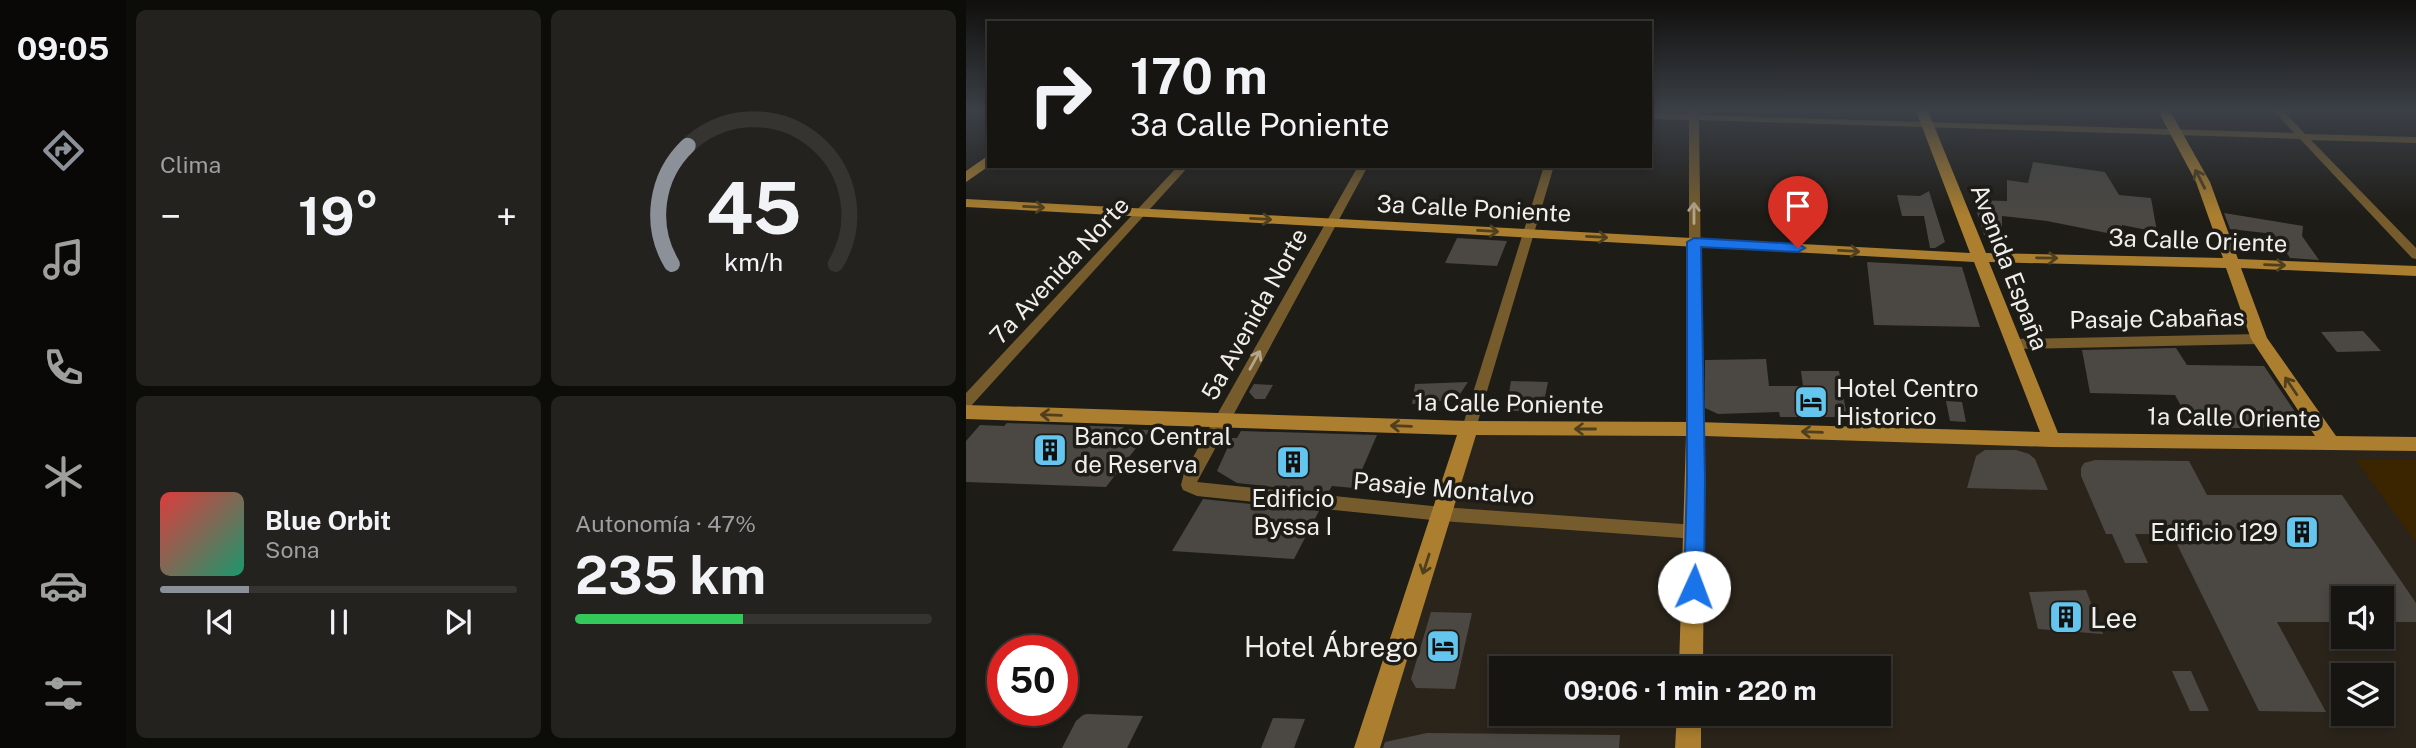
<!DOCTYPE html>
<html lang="es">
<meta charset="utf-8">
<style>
body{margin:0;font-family:"Public Sans",sans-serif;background:#23221f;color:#f1f3f6;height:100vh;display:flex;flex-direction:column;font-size:26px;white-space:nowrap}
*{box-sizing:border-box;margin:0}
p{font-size:23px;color:#9e9f9f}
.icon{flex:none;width:38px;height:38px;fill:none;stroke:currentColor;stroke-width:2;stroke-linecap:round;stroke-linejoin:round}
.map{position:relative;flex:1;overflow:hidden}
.details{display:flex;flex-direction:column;gap:10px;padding:10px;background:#0c0c09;width:840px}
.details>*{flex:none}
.banner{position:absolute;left:21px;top:21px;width:665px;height:147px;border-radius:0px;box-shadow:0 4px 10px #0003,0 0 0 2px #353431;background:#161511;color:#f1f3f6;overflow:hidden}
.buttons{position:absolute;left:1365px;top:586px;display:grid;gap:14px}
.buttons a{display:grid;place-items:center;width:63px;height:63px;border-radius:0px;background:#161511;box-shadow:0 4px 10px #0003,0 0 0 2px #353431;font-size:35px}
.speed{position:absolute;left:21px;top:635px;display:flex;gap:14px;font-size:35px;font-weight:700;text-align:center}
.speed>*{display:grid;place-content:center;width:91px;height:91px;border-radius:50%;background:#161511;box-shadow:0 4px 10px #0003,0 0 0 2px #353431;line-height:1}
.speed .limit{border:10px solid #d22;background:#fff;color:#111}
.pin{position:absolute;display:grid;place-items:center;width:60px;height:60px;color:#fff;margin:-72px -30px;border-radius:50% 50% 50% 0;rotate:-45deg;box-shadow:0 0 7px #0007}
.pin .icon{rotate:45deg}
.me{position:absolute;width:77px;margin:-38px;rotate:2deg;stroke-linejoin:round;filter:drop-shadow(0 0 5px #0008)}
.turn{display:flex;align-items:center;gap:24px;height:147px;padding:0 28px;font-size:32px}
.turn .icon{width:91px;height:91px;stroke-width:2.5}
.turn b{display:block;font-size:49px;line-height:60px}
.big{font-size:52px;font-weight:700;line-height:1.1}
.details .card{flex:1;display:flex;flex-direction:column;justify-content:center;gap:10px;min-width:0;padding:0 24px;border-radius:10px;background:#23221f}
.details .dial{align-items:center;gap:0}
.dial svg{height:182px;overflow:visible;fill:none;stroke:#353431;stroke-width:7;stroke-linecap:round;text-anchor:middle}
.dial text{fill:#f1f3f6;stroke:none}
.song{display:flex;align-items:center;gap:21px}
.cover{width:84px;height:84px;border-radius:10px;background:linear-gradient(135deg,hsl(0 70% 55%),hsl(160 70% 35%))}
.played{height:7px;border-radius:4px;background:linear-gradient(90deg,#8c9099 25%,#353431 25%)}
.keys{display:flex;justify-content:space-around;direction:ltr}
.heat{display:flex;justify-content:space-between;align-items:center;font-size:38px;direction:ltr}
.charge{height:10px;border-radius:5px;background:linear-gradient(90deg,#34c759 47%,#353431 0)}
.details .tiles{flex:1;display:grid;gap:10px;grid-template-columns:repeat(2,1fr)}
.trip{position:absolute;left:523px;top:656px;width:402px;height:70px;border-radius:0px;background:#161511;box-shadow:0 4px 10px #0003,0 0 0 2px #353431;font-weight:700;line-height:70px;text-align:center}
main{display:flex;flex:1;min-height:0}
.tab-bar{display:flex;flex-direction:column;width:126px;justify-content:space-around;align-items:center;background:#090807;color:#9e9f9f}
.tab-bar .icon{width:49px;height:49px}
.tab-bar .on{color:#8c9099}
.tab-bar b{font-size:32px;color:#f1f3f6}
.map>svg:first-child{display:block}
.built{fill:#2a241b;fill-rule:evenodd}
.green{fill:#3a2500}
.building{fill:#4b4843}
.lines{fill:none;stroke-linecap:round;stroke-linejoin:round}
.street{fill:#765c2d;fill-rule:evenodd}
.secondary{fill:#ab7f2f;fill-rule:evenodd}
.oneway{stroke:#4f3f1f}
.oneway2{stroke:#b4a68c}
.route{fill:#1a73e8;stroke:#114b97;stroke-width:2}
.labels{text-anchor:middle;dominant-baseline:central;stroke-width:7;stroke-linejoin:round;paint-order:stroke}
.street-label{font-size:24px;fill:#f1efec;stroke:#1e1c17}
.poi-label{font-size:24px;fill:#f1efec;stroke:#1e1c17;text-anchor:start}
.near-poi-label{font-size:28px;fill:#f1efec;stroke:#1e1c17;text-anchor:start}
</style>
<main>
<nav class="tab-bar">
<b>09:05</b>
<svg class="icon on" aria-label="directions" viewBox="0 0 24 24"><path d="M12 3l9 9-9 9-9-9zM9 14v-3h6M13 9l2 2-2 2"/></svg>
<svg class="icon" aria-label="music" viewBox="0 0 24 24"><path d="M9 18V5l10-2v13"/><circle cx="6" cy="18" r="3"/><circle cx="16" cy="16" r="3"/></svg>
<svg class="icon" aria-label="phone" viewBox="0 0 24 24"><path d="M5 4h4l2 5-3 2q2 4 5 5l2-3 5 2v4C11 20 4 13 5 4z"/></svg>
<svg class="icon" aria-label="climate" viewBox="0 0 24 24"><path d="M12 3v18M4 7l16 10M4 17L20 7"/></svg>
<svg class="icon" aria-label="car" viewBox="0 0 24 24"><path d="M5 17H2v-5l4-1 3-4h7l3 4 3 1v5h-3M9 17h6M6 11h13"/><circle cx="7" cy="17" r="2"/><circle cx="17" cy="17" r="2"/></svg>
<svg class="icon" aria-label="filters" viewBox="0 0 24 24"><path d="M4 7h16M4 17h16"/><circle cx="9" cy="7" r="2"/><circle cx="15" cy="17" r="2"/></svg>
</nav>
<section class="details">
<div class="tiles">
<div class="card"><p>Clima</p>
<div class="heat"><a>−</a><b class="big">19°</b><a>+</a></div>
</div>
<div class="card dial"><svg viewBox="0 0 100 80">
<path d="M14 69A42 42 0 1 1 86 69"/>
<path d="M14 69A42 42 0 0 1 21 17" stroke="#8c9099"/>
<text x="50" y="56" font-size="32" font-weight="700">45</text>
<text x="50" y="72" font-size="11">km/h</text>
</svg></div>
<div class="card">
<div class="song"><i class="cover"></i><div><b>Blue Orbit</b><p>Sona</p></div></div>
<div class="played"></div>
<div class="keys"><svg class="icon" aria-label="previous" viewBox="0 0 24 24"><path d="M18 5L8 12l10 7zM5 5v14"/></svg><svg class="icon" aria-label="pause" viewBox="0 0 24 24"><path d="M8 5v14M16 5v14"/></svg><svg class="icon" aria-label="next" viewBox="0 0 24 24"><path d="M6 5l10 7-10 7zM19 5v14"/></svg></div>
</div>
<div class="card"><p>Autonomía · 47%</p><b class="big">235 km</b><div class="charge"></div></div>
</div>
</section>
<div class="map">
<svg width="1450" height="748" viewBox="0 0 1450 748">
<rect width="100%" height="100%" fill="#1e1c17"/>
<path class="built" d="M503 428 1450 443V748H405ZM1377 598H1416V637H1377ZM536 668H914V714H536ZM1377 676H1416V714H1377Z"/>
<polygon class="green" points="1390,460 1450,460 1450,543"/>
<g class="building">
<polygon points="1067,162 1139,172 1153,195 1185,198 1191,232 1156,225 1156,236 1081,221 1036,216 1036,236 1018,235 1007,200 1041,201 1041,180 1062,183"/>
<polygon points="963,191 979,242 969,248 964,248 958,216 936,216 931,195 954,196"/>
<polygon points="1258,213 1337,226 1336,236 1353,260 1324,258 1308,234 1264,229"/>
<polygon points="491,238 541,241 531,266 479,263"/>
<polygon points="901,262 996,267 1014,327 908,325"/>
<polygon points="1397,331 1415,351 1371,352 1355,332"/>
<polygon points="1210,348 1221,365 1298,366 1340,428 1227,428 1209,395 1124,393 1116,350"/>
<polygon points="800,359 803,386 837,386 835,371 873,371 881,417 814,417 813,412 752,414 739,408 739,360"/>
<polygon points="545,381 582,382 576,411 540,411"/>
<polygon points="502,382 494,394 484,400 446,404 449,384"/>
<polygon points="288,384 307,385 299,399 289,399 283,392"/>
<polygon points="980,401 996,402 1000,422 984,421"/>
<polygon points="41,423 158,427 156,429 184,430 140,487 0,482 0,441 14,425 38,426"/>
<polygon points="275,431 411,435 388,488 366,486 362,493 271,483 251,471 266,438 271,438"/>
<polygon points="1019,450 1050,450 1063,454 1069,459 1082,490 1001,488 1010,456"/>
<polygon points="1129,460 1223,461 1241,495 1376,495 1450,603 1450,622 1416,622 1416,598 1377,598 1377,622 1311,622 1360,712 1293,711 1206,534 1169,534 1182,563 1159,563 1146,534 1140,534 1115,476 1115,468 1118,463"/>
<polygon points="237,499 353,511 328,559 206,551"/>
<polygon points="1120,590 1137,634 1072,629 1063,592"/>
<polygon points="465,612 506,613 489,689 450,688 445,679"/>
<polygon points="1206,671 1225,671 1243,711 1224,711"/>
<polygon points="117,715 121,714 177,716 161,748 96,748 110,721"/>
<polygon points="307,718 339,719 328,748 295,748"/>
<polygon points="461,733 654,735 653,748 417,748 419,742"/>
</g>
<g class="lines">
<g class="street">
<polygon points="723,111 733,111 733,115 1328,133 1308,111 1318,111 1339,134 1450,137 1450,143 1345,140 1450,248 1450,259 1446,258 1334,139 733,120 737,429 735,433 725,433 723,429 723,120 684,119 684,113 723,114"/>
<polygon points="212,166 223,166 5,406 0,407 0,393"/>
<polygon points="392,166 402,166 231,482 476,507 730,525 736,527 738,532 736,537 730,539 476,521 231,496 217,490 215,485 218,473"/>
<polygon points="578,166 588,166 510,428 508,432 498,432 496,428"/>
<polygon points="1293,334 1300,339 1293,344 1048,349 1041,344 1048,339"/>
</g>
<g class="secondary">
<path d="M950 111H962L1020 253 1257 258 1230 182 1192 111H1204L1244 182 1272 259 1450 266V276L1275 268 1301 338 1370 436 1450 437V451L1086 447 739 436 737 668H713L720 436 510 435 414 748H388L491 435 0 419V405L503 421 730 422 1074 432 1008 262 0 207V199L1004 253ZM1023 262 1260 268 1285 339 1349 436 1092 433Z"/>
<polygon points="23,155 23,166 0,182 0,171"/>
<polygon points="711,714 735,714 735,748 709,748"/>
</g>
</g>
<defs><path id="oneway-shaft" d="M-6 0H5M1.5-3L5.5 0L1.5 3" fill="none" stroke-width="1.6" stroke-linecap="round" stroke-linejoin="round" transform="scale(1.75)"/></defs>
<g class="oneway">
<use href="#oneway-shaft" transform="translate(1234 179) rotate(-117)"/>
<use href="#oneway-shaft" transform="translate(68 207) rotate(3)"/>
<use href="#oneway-shaft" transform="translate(295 219) rotate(3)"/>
<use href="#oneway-shaft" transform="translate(522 231) rotate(3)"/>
<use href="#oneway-shaft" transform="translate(631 237) rotate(3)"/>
<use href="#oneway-shaft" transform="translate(883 251) rotate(3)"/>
<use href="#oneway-shaft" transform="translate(1081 258) rotate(1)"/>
<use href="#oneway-shaft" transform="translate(1309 265) rotate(2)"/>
<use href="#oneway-shaft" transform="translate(1325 386) rotate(-124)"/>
<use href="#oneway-shaft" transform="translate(85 415) rotate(-178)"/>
<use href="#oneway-shaft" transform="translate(435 426) rotate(-178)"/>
<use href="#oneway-shaft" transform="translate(619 429) rotate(-180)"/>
<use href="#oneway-shaft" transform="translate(846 432) rotate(-178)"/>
<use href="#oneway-shaft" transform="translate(460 564) rotate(108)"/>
</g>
<g class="oneway2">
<use href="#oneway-shaft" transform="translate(728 213) rotate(-90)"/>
<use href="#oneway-shaft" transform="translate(289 360) rotate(-61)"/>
</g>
<linearGradient id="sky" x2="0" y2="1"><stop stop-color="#100f0d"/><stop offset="0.51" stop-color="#3b4047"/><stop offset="1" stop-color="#3b4047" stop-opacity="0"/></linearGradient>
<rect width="1450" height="216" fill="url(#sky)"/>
<polygon class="route" points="728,238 832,244 839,248 832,252 735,247 739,480 738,587 735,593 728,596 721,593 718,587 721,480 721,242"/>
<defs>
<g id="hotel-square" transform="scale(1.75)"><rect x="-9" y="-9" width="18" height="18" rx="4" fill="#64c5ee" stroke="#1e1c17"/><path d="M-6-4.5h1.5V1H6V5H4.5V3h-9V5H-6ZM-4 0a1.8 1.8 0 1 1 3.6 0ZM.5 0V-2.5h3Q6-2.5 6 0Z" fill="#111"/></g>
<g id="building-square" transform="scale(1.75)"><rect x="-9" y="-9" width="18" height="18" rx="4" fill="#64c5ee" stroke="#1e1c17"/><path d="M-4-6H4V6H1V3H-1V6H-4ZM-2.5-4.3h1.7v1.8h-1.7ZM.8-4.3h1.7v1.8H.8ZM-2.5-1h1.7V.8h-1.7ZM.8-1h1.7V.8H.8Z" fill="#111"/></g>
</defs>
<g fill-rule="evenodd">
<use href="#hotel-square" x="845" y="402"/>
<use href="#building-square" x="84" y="450"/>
<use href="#building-square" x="327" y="462"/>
<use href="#building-square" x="1336" y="532"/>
<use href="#building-square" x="1100" y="617"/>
<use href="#hotel-square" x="477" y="646"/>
</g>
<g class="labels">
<g class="street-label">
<text transform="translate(508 208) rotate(3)">3a Calle Poniente</text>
<text transform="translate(1232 240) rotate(2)">3a Calle Oriente</text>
<text transform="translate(1044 267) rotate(69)">Avenida España</text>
<text transform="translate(93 270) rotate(-47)">7a Avenida Norte</text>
<text transform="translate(288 314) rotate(-61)">5a Avenida Norte</text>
<text transform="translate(1191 318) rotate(-1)">Pasaje Cabañas</text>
<text transform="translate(543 403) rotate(1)">1a Calle Poniente</text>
<text transform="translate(1268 417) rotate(1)">1a Calle Oriente</text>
<text transform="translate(478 488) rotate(5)">Pasaje Montalvo</text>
</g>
<g class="poi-label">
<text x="870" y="388">Hotel Centro<tspan x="870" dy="28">Historico</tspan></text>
<text x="108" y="436">Banco Central<tspan x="108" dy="28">de Reserva</tspan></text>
<text x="327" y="498" text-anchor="middle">Edificio<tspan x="327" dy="28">Byssa I</tspan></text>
<text x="1312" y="532" text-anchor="end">Edificio 129</text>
</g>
<g class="near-poi-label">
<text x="1124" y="617">Lee</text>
<text x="452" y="646" text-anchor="end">Hotel Ábrego</text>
</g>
</g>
</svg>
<div class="buttons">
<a><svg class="icon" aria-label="sound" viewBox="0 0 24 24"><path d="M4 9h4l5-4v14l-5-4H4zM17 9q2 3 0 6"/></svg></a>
<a><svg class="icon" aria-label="layers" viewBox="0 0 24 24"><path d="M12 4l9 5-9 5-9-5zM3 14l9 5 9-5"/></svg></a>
</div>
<div class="speed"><div class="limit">50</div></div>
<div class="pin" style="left:832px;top:248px;background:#d93025"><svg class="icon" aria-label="arrive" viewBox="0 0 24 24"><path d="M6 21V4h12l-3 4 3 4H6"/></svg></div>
<svg class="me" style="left:728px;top:587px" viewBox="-20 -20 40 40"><circle r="19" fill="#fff"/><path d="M0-13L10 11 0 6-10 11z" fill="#1a73e8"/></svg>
<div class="trip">09:06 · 1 min · 220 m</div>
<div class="banner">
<div class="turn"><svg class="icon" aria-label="right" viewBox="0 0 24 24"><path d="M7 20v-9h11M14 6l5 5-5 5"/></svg><div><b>170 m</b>3a Calle Poniente</div></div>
</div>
</div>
</main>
